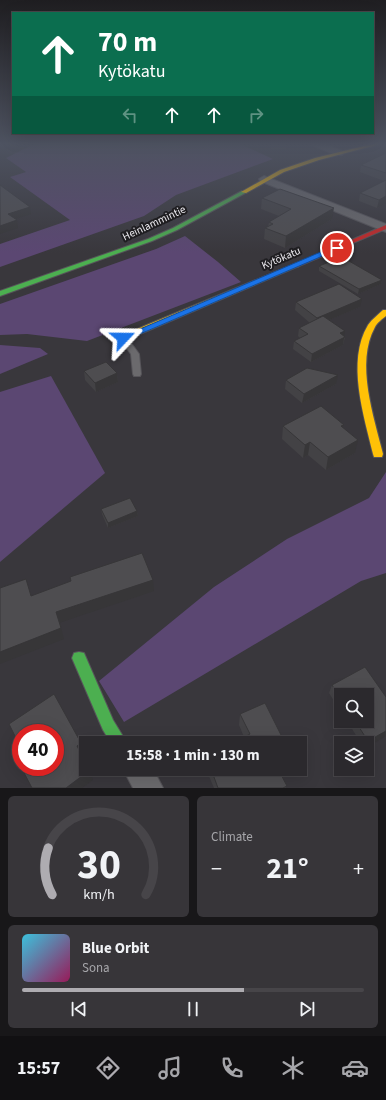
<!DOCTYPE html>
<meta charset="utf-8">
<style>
body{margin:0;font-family:"Source Sans 3",sans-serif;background:#373539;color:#f1f3f6;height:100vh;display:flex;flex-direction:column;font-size:15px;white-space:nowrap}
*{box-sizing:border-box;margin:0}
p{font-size:13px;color:#a6a6aa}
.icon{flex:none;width:22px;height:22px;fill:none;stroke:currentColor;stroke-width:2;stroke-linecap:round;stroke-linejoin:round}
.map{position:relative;height:788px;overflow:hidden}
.side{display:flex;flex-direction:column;gap:8px;padding:8px;background:#181719;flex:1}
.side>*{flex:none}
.banner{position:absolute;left:12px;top:12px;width:362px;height:122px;border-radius:0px;box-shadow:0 4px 16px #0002,0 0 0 1px #474549;background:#0b6e4f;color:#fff;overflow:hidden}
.fabs{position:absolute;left:334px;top:688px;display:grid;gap:8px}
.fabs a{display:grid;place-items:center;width:40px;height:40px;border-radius:0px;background:#2b292d;box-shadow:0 4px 16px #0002,0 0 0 1px #474549;font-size:20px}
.speed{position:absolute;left:12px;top:724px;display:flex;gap:8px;font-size:20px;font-weight:700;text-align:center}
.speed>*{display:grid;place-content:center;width:52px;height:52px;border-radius:50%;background:#2b292d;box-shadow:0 4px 16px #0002,0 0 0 1px #474549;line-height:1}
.speed .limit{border:6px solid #d22;background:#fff;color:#111}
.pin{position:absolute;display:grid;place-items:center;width:34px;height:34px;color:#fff;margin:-17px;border:2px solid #fff;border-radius:50%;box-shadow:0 1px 4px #0007}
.me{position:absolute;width:44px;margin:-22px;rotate:67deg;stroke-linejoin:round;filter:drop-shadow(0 0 3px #0008)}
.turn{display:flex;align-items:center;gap:14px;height:84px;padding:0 20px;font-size:18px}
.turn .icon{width:52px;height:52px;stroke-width:2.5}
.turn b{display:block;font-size:28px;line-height:34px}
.lanes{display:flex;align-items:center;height:38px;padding:0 20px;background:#0003;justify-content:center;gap:20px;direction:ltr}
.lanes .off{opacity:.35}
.big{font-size:30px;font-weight:700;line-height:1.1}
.side .tile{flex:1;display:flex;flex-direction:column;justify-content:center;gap:6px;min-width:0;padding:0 14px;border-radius:6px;background:#373539}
.side .dial{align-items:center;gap:0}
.dial svg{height:104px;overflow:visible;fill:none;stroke:#474549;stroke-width:7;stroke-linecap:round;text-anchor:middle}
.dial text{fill:#f1f3f6;stroke:none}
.song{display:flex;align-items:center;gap:12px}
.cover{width:48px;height:48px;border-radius:6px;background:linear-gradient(135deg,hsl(190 70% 55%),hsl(330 70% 35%))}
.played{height:4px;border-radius:2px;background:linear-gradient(90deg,#aeacb1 65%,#474549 65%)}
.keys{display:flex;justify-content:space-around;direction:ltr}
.heat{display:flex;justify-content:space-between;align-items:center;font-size:22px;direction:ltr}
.side .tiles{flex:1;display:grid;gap:8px;grid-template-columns:1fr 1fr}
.tile:last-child{grid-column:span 2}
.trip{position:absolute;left:79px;top:736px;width:228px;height:40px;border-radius:0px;background:#2b292d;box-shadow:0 4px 16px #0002,0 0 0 1px #474549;font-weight:700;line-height:40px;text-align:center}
.tabs{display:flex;height:64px;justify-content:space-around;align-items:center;background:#111012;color:#a6a6aa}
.tabs .icon{width:28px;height:28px}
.tabs .on{color:#aeacb1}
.tabs b{font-size:18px;color:#f1f3f6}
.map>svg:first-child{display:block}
.green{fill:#5b4772}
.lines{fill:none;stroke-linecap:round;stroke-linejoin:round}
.lane-casing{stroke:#565459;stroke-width:2}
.street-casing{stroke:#565459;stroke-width:2}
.fast-casing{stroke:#565459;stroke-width:2}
.slow-casing{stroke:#565459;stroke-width:2}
.jam-casing{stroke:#565459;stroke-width:2}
.lane{fill:#6b6a6d;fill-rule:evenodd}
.street{fill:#6b6a6d;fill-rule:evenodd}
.fast{fill:#4caf50;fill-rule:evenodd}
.slow{fill:#ffc107;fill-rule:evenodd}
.jam{fill:#c62828;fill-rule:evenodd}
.wall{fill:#434245}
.shaded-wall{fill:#373638}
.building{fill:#4e4d50;stroke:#373638}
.route{fill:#1a73e8;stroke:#114b97}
.labels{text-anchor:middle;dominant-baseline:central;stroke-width:4;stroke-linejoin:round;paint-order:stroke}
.far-street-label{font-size:11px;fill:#edebf0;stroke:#1f1e21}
</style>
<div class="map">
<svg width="386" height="788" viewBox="0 0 386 788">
<rect width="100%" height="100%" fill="#39373c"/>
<g class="green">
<polygon points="31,143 238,143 273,159 176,195 144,216 0,267 0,244 70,220 10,177 26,172 6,158 34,144"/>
<polygon points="185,236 218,262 241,282 87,341 27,334 0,335 0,304 156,249"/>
<polygon points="0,345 40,348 48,354 0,374"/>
<polygon points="51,376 105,473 0,562 0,392"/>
<polygon points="386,472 386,573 361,581 124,722 99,681 214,587 287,539 369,498"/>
</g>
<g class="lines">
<g class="lane-casing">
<polygon id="lane" points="120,336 126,336 139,354 141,374 140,376 134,376 133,374 131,354 119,338"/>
</g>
<g class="street-casing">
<g id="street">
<polygon points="310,143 322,143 342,151 344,153 342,155 336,155 312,145"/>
<polygon points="264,176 386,224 386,232 260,181 259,179"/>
<polygon points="123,769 153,769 163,788 133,788"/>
</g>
</g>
<g class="fast-casing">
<g id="fast">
<polygon points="242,191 247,192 177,230 152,241 0,296 0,291 148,239 173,228"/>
<polygon points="79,652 84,653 113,720 127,743 111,743 103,730 72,658 74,653"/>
</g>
</g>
<g class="slow-casing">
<g id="slow">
<polygon points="376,143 384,143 319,160 284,172 246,193 241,192 280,170 315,158"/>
<polygon points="297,263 299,264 299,266 126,340 123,340 119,338 120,336"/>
<path d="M383 310H386V316C382 319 377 323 375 327 355 363 374 417 383 454L382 457H374L373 454C364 416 346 361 368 325 372 319 378 315 383 310Z"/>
</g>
</g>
<g class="jam-casing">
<polygon id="jam" points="386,225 386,229 299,266 297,267 294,265"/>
</g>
<use href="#lane" class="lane"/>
<use href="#street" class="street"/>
<use href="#fast" class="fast"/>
<use href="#slow" class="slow"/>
<use href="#jam" class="jam"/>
</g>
<g class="wall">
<polygon points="269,143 287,143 286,149 271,149"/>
<polygon points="386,153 386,204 377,208 359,201 360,193 384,181 360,172 361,165"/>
<polygon points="262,198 332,219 285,248 264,239 265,228 268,227 269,222 279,216 261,209"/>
<polygon points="319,266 382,280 381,284 358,294 319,271"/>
<polygon points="296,302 360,307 329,320 345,337 343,345 311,362 293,349 294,341 300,338 298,336 299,328 310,323 295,310"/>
<polygon points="84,371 117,373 118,382 96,392 85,380"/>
<polygon points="286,380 336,384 302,403 285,389"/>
<polygon points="283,426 343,428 355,453 326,470 308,455 303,458 282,439"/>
<polygon points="101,509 137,511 138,516 108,528 102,514"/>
<polygon points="332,685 386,697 367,747 367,743 361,743 347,721 367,721 341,695 341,712 329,693"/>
<polygon points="240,714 285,743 244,737 239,725"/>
<polygon points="208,769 278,769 286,788 214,788 208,774"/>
</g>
<g class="shaded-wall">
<polygon points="0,143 22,143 22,145 0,150"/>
<polygon points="386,196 386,204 377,208 379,200"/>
<polygon points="30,207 31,214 10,221 8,214"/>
<polygon points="334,208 332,219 285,248 286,236"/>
<polygon points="17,220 18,228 0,234 0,226"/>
<polygon points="382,280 381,284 358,294 359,289"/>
<polygon points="362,299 360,307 315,326 317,318"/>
<polygon points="345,331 343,345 311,362 312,354 340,333"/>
<polygon points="117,373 118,382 96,392 95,383"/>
<polygon points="338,375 336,384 302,403 304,394"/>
<polygon points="358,440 355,453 326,470 328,457"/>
<polygon points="310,442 308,455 303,458 305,445"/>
<polygon points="137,511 138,516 108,528 108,523"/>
<polygon points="153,580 154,591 59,623 56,612"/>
<polygon points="61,628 64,639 0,664 0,652"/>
<polygon points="386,731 386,736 367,747 367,743 368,741"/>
<polygon points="81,743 85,753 80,757 77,746"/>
<polygon points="90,770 93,780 82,788 66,788"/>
</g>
<g class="building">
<polygon points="386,153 386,173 361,165"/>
<polygon points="386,180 386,196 379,200 360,193"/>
<polygon points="0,185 30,207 8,214 17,220 0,226"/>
<polygon points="280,189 334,208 286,236 265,228 273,224 269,222 291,209 262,198"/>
<polygon points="342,257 382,280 359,289 319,266"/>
<polygon points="339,284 362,299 317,318 296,302"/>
<polygon points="323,316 345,331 340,333 345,337 312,354 294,341 308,334 299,328"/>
<polygon points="106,362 117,373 95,383 84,371"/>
<polygon points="307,368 338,375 304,394 286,380"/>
<polygon points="321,406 344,425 341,426 358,440 328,457 310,442 305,445 283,426"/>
<polygon points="130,498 137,511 108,523 101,509"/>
<polygon points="142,553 153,580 56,612 61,628 0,652 0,588 26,579 31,596 71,581 70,577"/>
<polygon points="365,667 386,697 386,731 368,741 355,721 367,721 367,695 341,695 341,699 332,685"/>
<polygon points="54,694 81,743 77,746 86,763 86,769 89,769 90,770 66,788 32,788 21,767 55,767 55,733 21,733 21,748 9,724"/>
<polygon points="265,703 285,743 232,743 250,734 240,714"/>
<polygon points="211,769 278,769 287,786 283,788 218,788"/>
</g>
<linearGradient id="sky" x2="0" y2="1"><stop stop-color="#1f1e21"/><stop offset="0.57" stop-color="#4e5361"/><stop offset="1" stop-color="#4e5361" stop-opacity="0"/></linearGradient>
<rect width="386" height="253" fill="url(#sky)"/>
<polygon class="route" points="337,245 339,246 339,249 126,340 120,340 119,338"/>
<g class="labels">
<g class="far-street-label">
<text transform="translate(154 223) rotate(-25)">Heinlammintie</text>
<text transform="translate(281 258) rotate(-23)">Kytökatu</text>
</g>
</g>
</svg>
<div class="fabs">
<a><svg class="icon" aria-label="search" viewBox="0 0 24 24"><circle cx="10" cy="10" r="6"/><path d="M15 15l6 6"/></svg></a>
<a><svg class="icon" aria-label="layers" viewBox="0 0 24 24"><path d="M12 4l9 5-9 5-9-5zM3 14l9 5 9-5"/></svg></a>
</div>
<div class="speed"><div class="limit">40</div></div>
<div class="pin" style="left:337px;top:248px;background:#d93025"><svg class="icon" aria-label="arrive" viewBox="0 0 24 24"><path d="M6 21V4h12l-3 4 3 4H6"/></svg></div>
<svg class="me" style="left:123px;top:338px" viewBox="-20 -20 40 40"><path d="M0-17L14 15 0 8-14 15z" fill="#1a73e8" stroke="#fff" stroke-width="4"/></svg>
<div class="trip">15:58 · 1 min · 130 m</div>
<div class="banner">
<div class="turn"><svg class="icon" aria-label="ahead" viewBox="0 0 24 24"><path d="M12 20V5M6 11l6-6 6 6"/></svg><div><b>70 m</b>Kytökatu</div></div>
<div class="lanes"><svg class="icon off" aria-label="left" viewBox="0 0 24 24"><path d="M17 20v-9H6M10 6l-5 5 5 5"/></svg><svg class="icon" aria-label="ahead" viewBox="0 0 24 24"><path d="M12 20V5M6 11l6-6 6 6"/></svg><svg class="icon" aria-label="ahead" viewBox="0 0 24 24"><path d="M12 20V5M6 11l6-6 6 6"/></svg><svg class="icon off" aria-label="right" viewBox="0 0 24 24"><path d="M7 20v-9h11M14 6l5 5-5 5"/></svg></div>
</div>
</div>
<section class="side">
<div class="tiles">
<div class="tile dial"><svg viewBox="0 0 100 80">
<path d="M14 69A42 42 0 1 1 86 69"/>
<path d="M14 69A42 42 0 0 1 11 33" stroke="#aeacb1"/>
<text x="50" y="56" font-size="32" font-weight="700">30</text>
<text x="50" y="72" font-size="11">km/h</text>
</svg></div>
<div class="tile"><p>Climate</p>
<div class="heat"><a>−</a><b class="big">21°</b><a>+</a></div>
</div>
<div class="tile">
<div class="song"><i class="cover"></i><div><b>Blue Orbit</b><p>Sona</p></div></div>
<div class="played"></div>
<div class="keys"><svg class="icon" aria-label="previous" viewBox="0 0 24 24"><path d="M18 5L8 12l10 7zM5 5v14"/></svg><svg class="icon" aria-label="pause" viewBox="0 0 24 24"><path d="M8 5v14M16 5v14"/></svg><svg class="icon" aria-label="next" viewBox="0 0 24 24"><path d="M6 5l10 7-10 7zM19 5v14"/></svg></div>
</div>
</div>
</section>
<nav class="tabs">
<b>15:57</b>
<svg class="icon on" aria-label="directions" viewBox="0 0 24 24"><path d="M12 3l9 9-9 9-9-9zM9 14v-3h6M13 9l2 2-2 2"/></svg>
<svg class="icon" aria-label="music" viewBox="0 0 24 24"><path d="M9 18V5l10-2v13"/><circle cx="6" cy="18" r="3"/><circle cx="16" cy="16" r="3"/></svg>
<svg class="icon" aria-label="phone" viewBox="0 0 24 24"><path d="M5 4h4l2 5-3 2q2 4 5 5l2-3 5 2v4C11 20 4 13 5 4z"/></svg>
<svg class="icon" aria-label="climate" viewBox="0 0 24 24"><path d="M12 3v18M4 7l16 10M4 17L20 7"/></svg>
<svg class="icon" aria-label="car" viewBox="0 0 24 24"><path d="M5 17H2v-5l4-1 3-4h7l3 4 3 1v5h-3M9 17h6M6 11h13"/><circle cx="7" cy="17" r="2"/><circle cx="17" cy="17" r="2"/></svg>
</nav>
